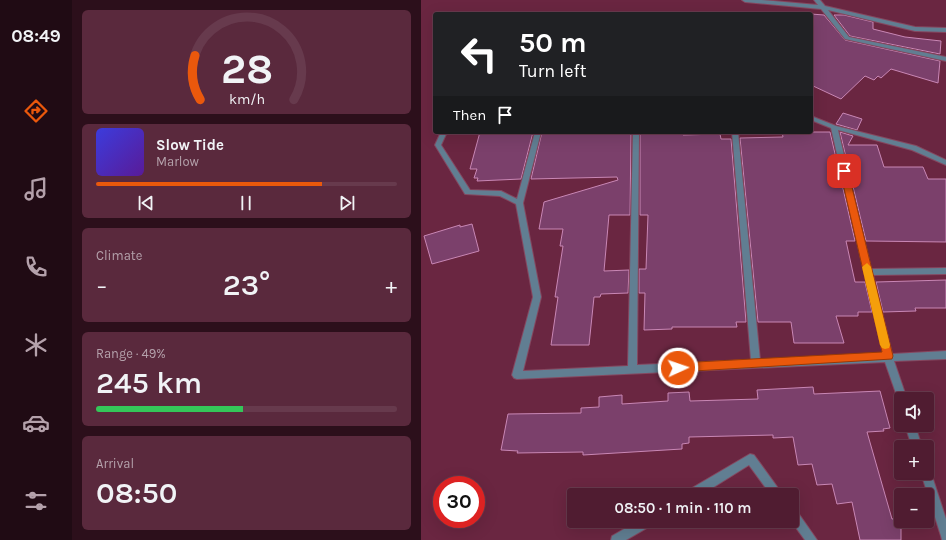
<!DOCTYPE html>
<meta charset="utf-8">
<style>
body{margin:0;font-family:Karla,sans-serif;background:#5a293d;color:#f1f3f6;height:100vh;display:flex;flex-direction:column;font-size:15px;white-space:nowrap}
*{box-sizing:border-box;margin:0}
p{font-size:13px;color:#b4a1ab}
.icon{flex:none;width:22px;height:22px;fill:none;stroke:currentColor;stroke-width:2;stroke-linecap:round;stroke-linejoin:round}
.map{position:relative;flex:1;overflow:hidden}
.details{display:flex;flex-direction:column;gap:10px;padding:10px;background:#2c0f1b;width:349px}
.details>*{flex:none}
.banner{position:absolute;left:12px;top:12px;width:380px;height:122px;border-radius:4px;box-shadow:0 4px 16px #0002,0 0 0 1px #673a4d;background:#202124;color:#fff;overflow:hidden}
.tools{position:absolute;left:473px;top:392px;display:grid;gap:8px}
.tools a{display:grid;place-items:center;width:40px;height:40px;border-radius:4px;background:#501c31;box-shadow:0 4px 16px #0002,0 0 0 1px #673a4d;font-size:20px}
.speed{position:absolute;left:12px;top:476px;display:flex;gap:8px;font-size:20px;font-weight:700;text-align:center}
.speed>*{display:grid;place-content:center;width:52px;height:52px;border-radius:50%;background:#501c31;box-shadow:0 4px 16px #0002,0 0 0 1px #673a4d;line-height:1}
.speed .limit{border:6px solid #d22;background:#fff;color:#111}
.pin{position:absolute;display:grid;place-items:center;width:34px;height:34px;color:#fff;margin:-17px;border-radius:8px;box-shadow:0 2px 6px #0006}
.me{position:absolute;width:44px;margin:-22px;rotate:87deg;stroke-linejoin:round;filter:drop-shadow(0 0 3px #0008)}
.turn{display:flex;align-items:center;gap:14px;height:84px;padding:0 20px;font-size:18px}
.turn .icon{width:52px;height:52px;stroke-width:2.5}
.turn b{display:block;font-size:28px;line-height:34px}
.then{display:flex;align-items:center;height:38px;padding:0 20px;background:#0003;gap:8px;font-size:15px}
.big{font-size:30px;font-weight:600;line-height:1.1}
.details .widget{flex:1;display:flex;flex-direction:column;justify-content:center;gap:6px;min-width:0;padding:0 14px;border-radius:6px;background:#5a293d}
.details .dial{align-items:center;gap:0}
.dial svg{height:104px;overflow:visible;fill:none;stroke:#673a4d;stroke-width:7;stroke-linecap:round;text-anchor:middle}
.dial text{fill:#f1f3f6;stroke:none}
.song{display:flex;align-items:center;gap:12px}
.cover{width:48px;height:48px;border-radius:6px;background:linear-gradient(135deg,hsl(240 70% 55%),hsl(270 70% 35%))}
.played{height:4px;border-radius:2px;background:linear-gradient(90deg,#ea580c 75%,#673a4d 75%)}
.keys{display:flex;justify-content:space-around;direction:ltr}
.heat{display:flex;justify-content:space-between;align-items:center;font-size:22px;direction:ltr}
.charge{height:6px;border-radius:3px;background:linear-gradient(90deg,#34c759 49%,#673a4d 0)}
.trip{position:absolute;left:146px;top:488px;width:232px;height:40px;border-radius:4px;background:#501c31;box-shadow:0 4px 16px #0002,0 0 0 1px #673a4d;font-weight:600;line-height:40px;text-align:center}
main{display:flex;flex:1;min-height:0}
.menu{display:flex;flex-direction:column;width:72px;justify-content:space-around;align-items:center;background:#200b14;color:#b4a1ab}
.menu .icon{width:28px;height:28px}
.menu .selected{color:#ea580c}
.menu b{font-size:18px;color:#f1f3f6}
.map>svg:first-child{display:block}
.building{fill:#7b406b;stroke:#c987b5}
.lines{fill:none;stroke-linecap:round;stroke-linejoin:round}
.minor-casing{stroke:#85475f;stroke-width:2}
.minor{fill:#617e92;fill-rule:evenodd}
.route{fill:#ea580c;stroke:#983908}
.slow{fill:#f59e0b}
</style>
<main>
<nav class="menu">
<b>08:49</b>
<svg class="icon selected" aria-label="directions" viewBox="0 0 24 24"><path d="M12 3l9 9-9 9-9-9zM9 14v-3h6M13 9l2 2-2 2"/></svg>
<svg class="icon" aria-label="music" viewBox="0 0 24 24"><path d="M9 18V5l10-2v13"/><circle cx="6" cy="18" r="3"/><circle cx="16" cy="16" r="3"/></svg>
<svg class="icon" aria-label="phone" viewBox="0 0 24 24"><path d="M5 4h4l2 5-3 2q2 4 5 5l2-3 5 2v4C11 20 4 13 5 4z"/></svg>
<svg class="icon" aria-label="climate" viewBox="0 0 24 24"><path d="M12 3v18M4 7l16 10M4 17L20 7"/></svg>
<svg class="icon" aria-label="car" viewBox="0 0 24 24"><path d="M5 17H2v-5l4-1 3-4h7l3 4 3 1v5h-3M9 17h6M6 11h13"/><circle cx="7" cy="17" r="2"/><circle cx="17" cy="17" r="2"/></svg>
<svg class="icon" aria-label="filters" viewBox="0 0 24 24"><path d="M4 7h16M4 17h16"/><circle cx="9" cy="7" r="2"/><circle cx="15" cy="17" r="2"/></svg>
</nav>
<section class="details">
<div class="widget dial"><svg viewBox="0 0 100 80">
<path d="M14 69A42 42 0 1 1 86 69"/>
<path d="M14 69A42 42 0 0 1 10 35" stroke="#ea580c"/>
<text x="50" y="56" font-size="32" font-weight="700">28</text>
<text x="50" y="72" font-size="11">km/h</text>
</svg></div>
<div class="widget">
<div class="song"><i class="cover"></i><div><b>Slow Tide</b><p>Marlow</p></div></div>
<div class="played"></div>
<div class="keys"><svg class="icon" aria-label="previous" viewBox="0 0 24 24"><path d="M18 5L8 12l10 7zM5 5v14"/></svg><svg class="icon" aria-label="pause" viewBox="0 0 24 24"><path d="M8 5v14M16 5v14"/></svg><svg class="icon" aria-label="next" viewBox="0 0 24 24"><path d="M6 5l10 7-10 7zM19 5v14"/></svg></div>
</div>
<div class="widget"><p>Climate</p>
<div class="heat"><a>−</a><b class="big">23°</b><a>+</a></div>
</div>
<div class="widget"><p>Range · 49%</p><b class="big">245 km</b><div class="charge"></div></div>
<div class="widget"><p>Arrival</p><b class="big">08:50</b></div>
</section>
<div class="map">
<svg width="525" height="540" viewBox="0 0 525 540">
<rect width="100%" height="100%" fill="#6a2641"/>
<g class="building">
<polygon points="390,14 403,15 424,40 519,61 517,83 470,69 460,78 457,76 453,80 444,76 420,99 390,85"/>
<polygon points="413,15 423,15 452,22 452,29 484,37 520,41 519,54 429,36"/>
<polygon points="422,113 441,119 436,130 415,124"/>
<polygon points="59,132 112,132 100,179 56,181 57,178 53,178 56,169 49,169"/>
<polygon points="121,132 210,132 209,215 188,215 183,271 208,270 207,293 180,294 179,297 173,297 168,345 130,345 137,297 134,297 142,246 139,246 142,229 118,229 123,202 197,180 196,177 110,179"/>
<polygon points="219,132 262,132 262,135 299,134 300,139 310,139 325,322 315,322 316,327 251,327 251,329 223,330 224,293 218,293 218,269 225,269 227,215 219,215"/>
<polygon points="361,132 409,132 434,241 425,241 434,282 444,282 451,312 437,312 437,316 415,316 423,343 373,343 370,322 337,322 319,138 362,137"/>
<polygon points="419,132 432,136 427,145 456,145 463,167 502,167 507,179 525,179 525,242 445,241"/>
<polygon points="51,224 58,251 11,264 3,236 39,225 39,227"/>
<polygon points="525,280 525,308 494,308 495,311 462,312 455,282"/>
<polygon points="392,387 393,394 459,391 469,428 462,429 463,431 446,432 471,519 480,518 480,540 439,540 431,502 416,504 411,484 396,485 391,464 377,465 372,437 352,438 352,435 268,437 268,443 261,444 261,449 162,455 162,452 96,453 97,451 80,450 87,414 160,413 160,408 178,407 178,397 201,395 201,404 247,401 247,393 268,392 269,401 337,399 336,390"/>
</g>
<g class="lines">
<g class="minor-casing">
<g id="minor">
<polygon points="321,0 341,0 397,5 393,0 399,0 404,6 494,27 525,28 525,32 494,31 407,10 428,37 525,57 525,61 424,39 400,9 324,2"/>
<polygon points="390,116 415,126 495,146 525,160 525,165 491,150 417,130 450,269 525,268 525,274 452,275 471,354 525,351 525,359 473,361 486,399 480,399 480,403 478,402 464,362 96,379 93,378 91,375 112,297 95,204 79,196 44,194 14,145 20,132 26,132 20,145 49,190 80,191 96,199 114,132 120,132 102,203 120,297 102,371 207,366 212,132 218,132 216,365 330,360 311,132 317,132 339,360 462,354 410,128 390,120"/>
<polygon points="484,425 494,425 501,447 491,447"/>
<polygon points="329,454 333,455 362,495 350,495 328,465 280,495 265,495 266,491"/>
<polygon points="506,468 509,469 510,473 525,519 525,540 521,540 520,536 500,473 506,473"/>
<polygon points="371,509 375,510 396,540 384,540 370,521 371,521"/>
<polygon points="217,521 232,521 231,525 205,540 190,540 191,536"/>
</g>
</g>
<use href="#minor" class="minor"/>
</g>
<polygon class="route" points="423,168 427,171 472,356 471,359 257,372 254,371 252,368 254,364 257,363 461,352 419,171"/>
<polygon class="slow" points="446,263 450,267 469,345 468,348 464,349 461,348 459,345 441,267"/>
</svg>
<div class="tools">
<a><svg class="icon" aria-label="sound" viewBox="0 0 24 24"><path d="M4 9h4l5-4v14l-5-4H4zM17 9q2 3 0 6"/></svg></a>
<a>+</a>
<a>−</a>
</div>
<div class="speed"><div class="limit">30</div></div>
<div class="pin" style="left:423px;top:171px;background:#d93025"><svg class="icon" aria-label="arrive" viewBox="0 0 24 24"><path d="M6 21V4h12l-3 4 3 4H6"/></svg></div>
<svg class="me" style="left:257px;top:368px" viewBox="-20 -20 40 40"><circle r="17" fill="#ea580c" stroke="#fff" stroke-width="3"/><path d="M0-11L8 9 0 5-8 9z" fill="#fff"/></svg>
<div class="trip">08:50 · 1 min · 110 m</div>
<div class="banner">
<div class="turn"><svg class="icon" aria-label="left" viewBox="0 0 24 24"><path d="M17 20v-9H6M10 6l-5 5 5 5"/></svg><div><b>50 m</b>Turn left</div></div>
<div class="then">Then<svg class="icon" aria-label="arrive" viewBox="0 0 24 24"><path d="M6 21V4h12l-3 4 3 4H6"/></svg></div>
</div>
</div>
</main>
